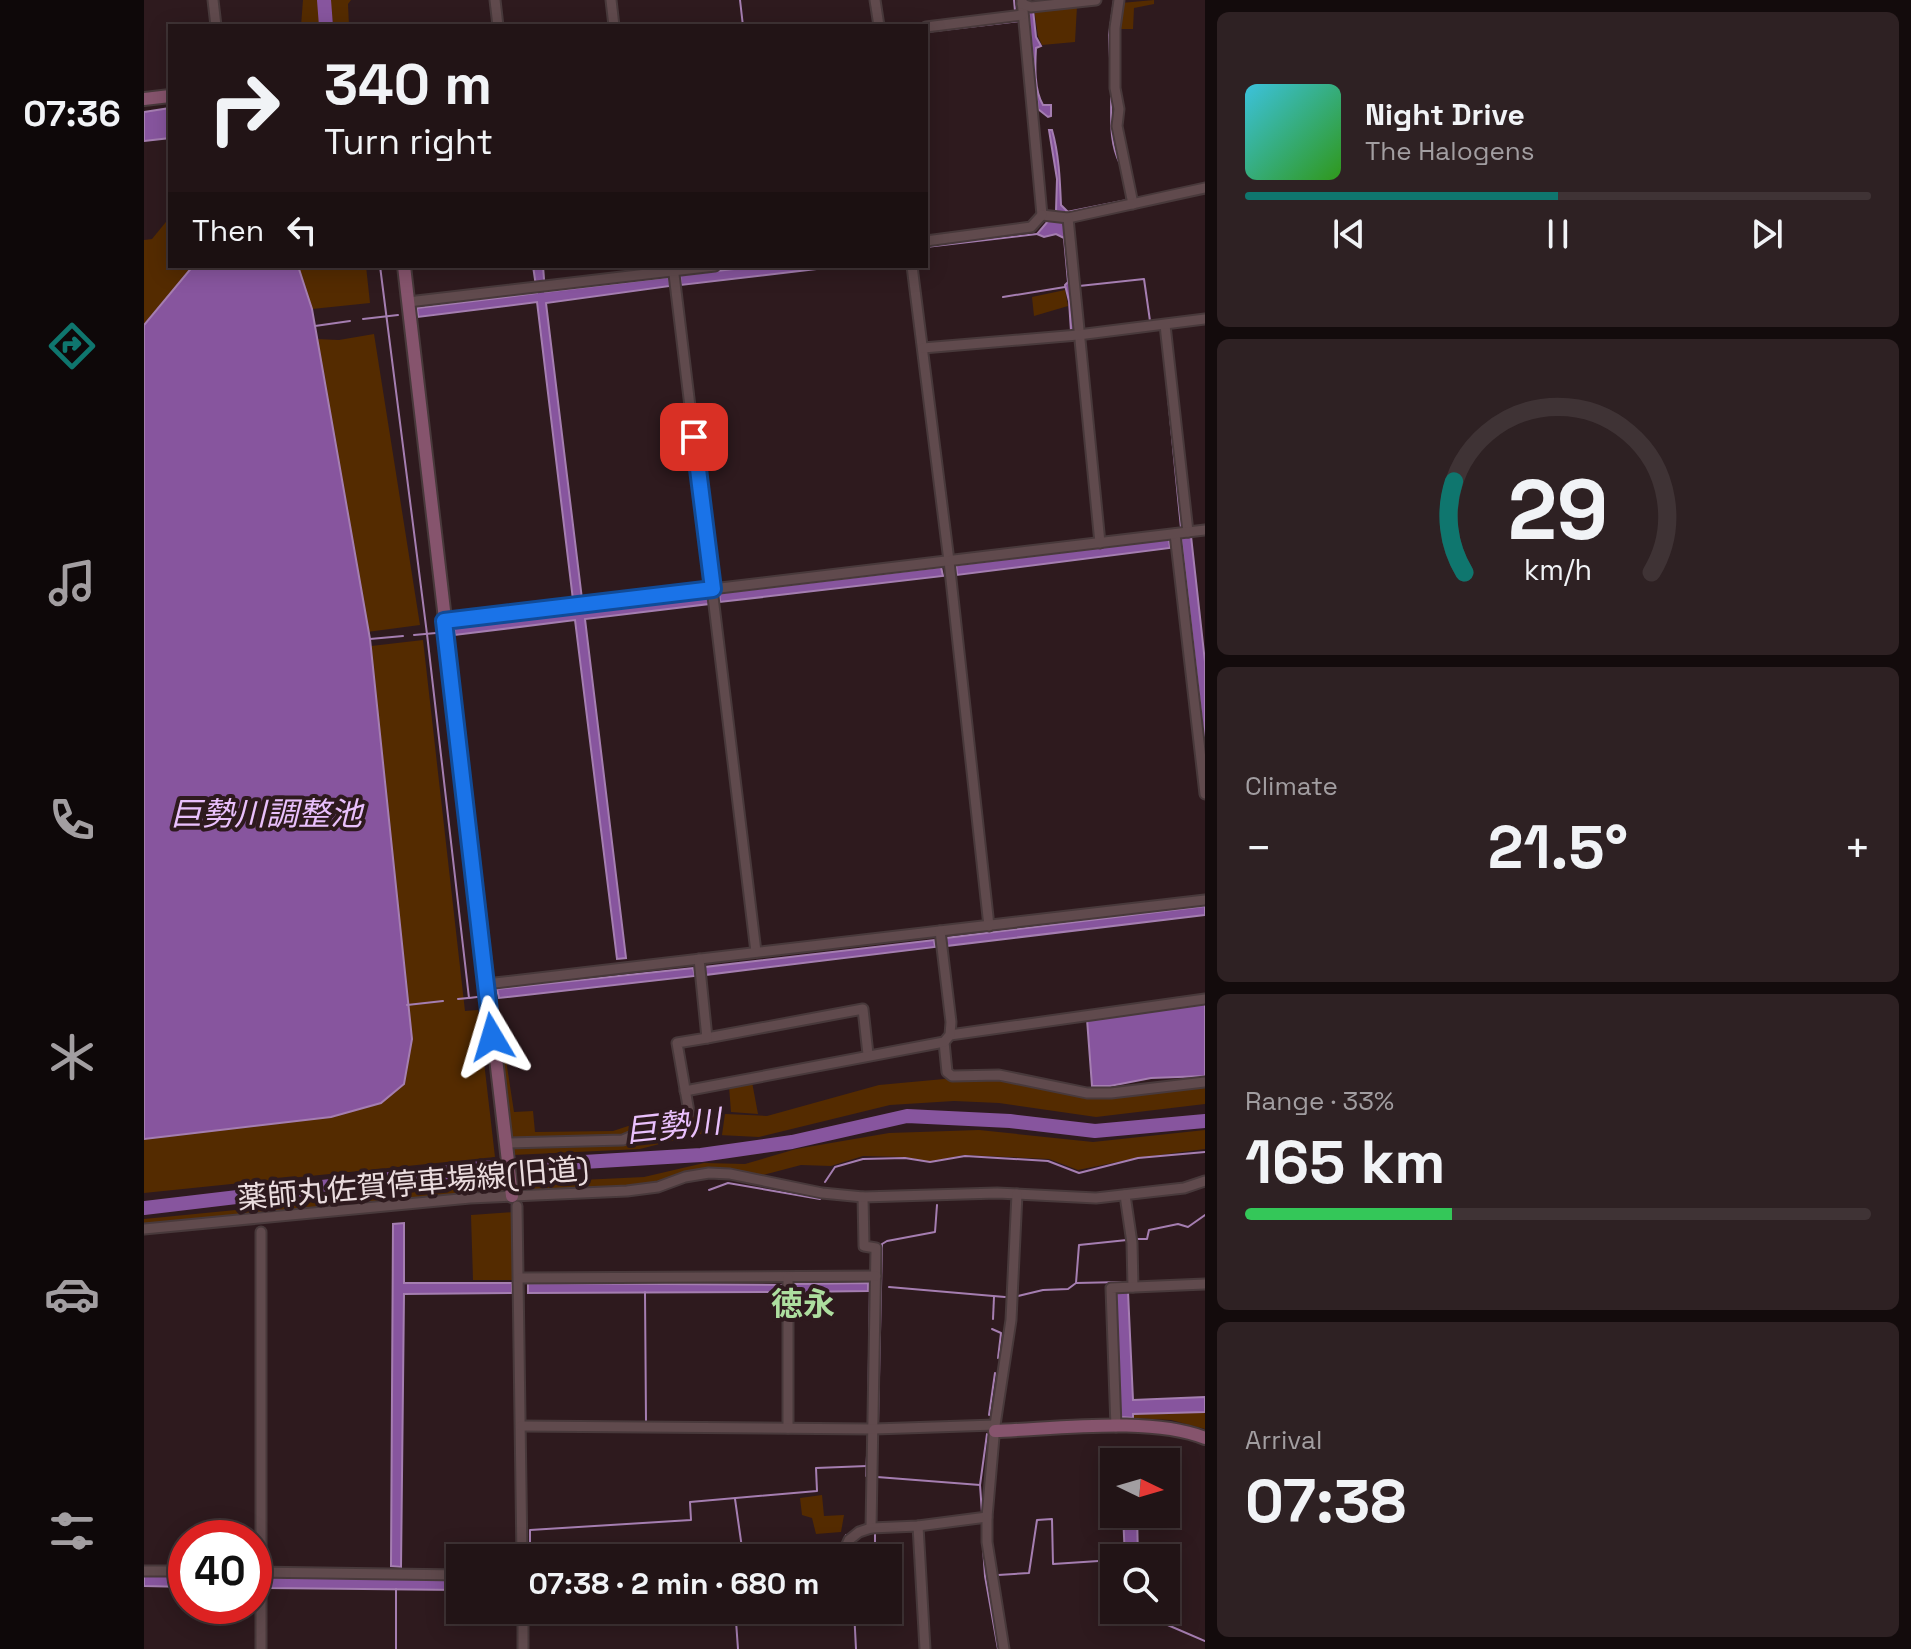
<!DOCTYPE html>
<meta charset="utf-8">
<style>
body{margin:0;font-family:"Space Grotesk","Noto Sans JP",sans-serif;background:#2e2123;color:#f1f3f6;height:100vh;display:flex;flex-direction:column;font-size:30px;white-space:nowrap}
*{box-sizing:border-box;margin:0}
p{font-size:26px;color:#a29ea1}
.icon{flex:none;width:44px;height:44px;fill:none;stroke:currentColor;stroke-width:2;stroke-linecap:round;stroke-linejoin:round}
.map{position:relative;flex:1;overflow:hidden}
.details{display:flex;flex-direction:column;gap:12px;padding:12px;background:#130b0c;width:706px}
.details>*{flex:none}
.banner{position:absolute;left:24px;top:24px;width:760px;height:244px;border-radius:0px;box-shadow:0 4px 20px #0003,0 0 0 2px #3f3335;background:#221416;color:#f1f3f6;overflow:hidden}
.needle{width:52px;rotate:95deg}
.buttons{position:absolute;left:956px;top:1448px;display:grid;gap:16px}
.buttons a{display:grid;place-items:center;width:80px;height:80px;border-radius:0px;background:#221416;box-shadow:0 4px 20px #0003,0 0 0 2px #3f3335;font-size:40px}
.speed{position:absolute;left:24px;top:1520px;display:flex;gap:16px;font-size:40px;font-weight:700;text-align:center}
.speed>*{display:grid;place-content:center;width:104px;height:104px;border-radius:50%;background:#221416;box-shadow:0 4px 20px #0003,0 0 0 2px #3f3335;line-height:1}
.speed .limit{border:12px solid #d22;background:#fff;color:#111}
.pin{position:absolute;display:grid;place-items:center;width:68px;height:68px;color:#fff;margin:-34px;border-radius:16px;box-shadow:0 4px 12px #0006}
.me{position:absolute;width:88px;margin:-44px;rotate:353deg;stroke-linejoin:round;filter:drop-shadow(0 0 6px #0008)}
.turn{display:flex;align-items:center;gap:28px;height:168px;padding:0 24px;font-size:36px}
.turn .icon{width:104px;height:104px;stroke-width:2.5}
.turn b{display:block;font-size:56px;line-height:68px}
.then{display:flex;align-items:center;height:76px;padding:0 24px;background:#0003;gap:16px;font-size:30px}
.big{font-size:60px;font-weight:800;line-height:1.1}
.details .widget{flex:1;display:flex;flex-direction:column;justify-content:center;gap:12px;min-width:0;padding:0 28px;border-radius:12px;background:#2e2123}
.details .dial{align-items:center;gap:0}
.dial svg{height:208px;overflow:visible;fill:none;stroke:#3f3335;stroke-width:7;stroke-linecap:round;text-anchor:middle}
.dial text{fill:#f1f3f6;stroke:none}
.song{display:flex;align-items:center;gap:24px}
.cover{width:96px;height:96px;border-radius:12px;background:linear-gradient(135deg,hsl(190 70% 55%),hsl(110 70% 35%))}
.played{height:8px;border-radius:4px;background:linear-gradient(90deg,#0f766e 50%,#3f3335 50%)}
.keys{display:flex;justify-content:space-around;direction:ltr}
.heat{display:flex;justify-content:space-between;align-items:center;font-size:44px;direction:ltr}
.charge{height:12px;border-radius:6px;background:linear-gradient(90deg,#34c759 33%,#3f3335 0)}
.trip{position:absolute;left:302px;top:1544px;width:456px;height:80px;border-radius:0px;background:#221416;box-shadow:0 4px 20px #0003,0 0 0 2px #3f3335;font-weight:800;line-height:80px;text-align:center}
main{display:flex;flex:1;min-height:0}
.tabs{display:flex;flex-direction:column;width:144px;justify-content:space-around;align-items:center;background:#0e0809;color:#a29ea1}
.tabs .icon{width:56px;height:56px}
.tabs .active{color:#0f766e}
.tabs b{font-size:36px;color:#f1f3f6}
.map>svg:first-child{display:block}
.green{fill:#542b00}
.water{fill:#87559e;stroke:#a57eb1;stroke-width:2}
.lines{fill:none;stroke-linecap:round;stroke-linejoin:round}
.stream{stroke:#a57eb1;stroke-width:2}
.river{stroke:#87559e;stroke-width:14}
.street-casing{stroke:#48393b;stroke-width:13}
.secondary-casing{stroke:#48393b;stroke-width:16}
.street{stroke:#604a4d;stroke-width:9}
.secondary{stroke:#86546d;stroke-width:12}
.route-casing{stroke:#114b97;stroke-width:20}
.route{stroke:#1a73e8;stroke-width:14}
.labels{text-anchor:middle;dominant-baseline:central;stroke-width:8;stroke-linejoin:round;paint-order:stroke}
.street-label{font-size:30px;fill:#eadcde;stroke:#2e1a1e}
.water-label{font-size:32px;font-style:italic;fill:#e9c0fc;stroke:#2e1a1e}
.neighbourhood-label{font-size:32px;font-weight:bold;fill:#adde9f;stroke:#2e1a1e}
</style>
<main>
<nav class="tabs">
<b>07:36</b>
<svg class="icon active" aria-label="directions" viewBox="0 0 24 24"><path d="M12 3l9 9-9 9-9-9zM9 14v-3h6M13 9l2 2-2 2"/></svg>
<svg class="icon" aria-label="music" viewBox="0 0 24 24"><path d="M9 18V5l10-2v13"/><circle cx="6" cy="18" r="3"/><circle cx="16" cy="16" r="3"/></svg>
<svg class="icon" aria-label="phone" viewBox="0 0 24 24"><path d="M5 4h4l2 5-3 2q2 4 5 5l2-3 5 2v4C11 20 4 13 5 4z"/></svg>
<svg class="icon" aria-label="climate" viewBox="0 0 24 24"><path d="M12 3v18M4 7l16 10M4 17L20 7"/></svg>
<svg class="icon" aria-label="car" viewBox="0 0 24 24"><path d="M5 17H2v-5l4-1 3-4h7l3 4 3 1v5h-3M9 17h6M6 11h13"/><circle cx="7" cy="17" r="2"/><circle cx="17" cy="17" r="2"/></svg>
<svg class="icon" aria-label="filters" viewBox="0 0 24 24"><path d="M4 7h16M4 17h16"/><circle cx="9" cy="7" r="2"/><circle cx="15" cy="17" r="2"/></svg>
</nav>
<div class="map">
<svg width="1061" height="1649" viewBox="0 0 1061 1649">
<rect width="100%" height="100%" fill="#2e1a1e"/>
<g class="green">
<polygon points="159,0 175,0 177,26 157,26"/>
<polygon points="186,0 207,0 204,4 205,26 189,26"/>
<polygon points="1010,0 1010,4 990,8 989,29 973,29 977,3"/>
<polygon points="933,6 931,42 898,45 894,36 890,9"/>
<polygon points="26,217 26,266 222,266 226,303 168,309 141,323 0,373 0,240 8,239"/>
<polygon points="921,290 924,306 890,316 888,297"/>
<polygon points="230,334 276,625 223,632 184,651 279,640 321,1011 334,1010 351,1157 0,1193 0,1107 147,338 195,340"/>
<polygon points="351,1019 358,1034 370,1112 389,1111 391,1132 469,1131 539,1108 545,1116 582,1114 623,1116 735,1085 800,1079 859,1081 952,1097 1061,1088 1061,1104 952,1117 855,1103 810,1101 746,1105 615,1137 555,1134 496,1149 369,1155"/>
<polygon points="608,1082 614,1114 587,1112 585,1086"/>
<polygon points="835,1130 949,1142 1061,1130 1061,1149 993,1158 934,1170 905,1159 820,1155 785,1162 761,1157 719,1156 687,1166 657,1165 619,1175 578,1169 541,1174 509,1184 354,1192 0,1227 0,1219 353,1184 500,1177 560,1163 601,1164 652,1149 745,1133"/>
<polygon points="370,1212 372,1280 329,1280 327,1215"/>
<polygon points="1061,1412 1061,1429 1027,1420 989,1418 989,1414"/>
<polygon points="678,1495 680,1516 700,1515 697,1532 672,1534 668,1518 658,1515 656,1498"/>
</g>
<g class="water">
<path d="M884 10H889L892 37 897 46 892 48C891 66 890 90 899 105H907V116L904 117 894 109Z"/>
<polygon points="26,108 26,138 0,141 0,112"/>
<path d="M905 130H908C915 154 916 181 917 205L923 211 919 213V222L922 227 931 328 929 332 927 331 925 301 921 285 924 282 920 238 912 234 900 237 893 234 904 221H915V213L912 211 913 179Z"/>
<polygon points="49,266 154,266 168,309 226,639 268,1039 260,1084 237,1103 187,1117 0,1139 0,325"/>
<polygon points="389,266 399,266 401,292 525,277 526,286 402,303 438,599 429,600 393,302 274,317 273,308 393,293"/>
<polygon points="617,266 698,266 537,285 536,275"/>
<polygon points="1047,536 1061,662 1061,749 1037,537"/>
<polygon points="1025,539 1026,548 813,575 812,565"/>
<polygon points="797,567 799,576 576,602 575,593"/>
<polygon points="564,594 565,604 441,619 482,958 473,959 431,620 311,635 310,626"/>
<polygon points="1061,906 1061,915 802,946 802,938"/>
<polygon points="790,940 791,947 561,975 561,967"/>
<polygon points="549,968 551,976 355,998 353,989"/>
<polygon points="1061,1003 1061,1076 1007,1078 966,1086 948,1086 943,1019"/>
<polygon points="260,1223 260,1283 368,1283 368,1293 260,1294 257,1567 247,1566 249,1224"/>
<polygon points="384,1283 637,1285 637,1292 384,1293"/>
<polygon points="724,1283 724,1291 651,1292 651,1284"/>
<polygon points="972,1291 984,1292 989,1400 1061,1397 1061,1412 989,1414 989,1418 976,1417"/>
<polygon points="979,1514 993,1514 994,1558 981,1558"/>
<polygon points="0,1576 42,1576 42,1587 0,1586"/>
<polygon points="122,1576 316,1580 316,1590 122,1588"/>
</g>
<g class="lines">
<g class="stream">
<polyline points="596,0 599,26"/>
<polyline points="870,0 871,11"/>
<polyline points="782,32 876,21"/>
<polyline points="967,82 965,35 970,0"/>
<path d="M967 89C968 115 964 140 976 164"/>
<polyline points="923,212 983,200 981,186"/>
<polyline points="782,247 893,234"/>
<polyline points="236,266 283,634 325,998 333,997"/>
<polyline points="935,286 1000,279 1006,321"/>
<polyline points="859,297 921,287"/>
<polyline points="219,319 254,315"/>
<polyline points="171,326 206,321"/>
<polyline points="1021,366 1037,528"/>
<polyline points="270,635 292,633"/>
<polyline points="226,639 259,636"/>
<polyline points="314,999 324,998"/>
<polyline points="263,1005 299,1001"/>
<polyline points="681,1182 691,1167 719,1159 761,1158 786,1162 821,1156 904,1161 935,1173 994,1158 1061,1152"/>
<polyline points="565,1190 584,1183 676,1199"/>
<polyline points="990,1239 1003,1239 1005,1230 1034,1224 1044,1227 1061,1215"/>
<polyline points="932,1283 978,1282 978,1285"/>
<polyline points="745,1287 861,1297"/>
<polyline points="501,1292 502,1422"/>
<polyline points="874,1296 899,1290 924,1289 932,1283 935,1245 983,1240"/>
<polyline points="849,1319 850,1297"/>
<polyline points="848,1329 857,1333 854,1358"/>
<polyline points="845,1415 851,1373"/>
<polyline points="734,1422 738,1244 743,1241 791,1232 793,1205"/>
<polyline points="724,1424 726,1287"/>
<polyline points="733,1455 733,1436"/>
<polyline points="722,1476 724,1435"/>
<polyline points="733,1477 836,1485"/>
<polyline points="591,1499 599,1555"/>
<polyline points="838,1513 836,1485 843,1434"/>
<polyline points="839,1547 841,1576 854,1649"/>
<polyline points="634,1557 678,1558 695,1553 702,1535"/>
<polyline points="386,1558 386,1530 547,1520 546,1502 673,1491 672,1468 723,1466"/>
<polyline points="731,1558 731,1534"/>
<polyline points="854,1575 885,1573 893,1520 908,1519 909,1564 970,1560"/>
<polyline points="387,1610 387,1619 444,1618 444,1610"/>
<polyline points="500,1610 504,1610"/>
<polyline points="509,1610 519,1622 592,1621 594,1649"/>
<polyline points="710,1610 712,1649"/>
<polyline points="989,1610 990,1621"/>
<polyline points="446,1618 455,1613 487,1611"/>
<polyline points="1012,1620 1061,1641"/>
<polyline points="252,1649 252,1589"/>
</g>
<g class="river">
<polyline points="180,0 182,26"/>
<polyline points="0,1208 338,1168 557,1155 648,1142 763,1116 866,1121 951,1131 1061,1121"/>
</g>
<g class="street-casing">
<g id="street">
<polyline points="69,0 72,26"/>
<polyline points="351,0 354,26"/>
<polyline points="467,0 470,26"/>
<polyline points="731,0 735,26"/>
<polyline points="878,0 898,215"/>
<polyline points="975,0 971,28 971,88 975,109 973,126 989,204"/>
<polyline points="878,4 887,7 952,0"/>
<polyline points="782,27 878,15"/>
<polyline points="898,215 924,218 1061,188"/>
<polyline points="924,218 956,543"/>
<polyline points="782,241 887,227 898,215"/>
<polyline points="529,266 612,952"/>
<polyline points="768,266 805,561 845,926"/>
<polyline points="264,302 571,266"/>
<polyline points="1021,325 1044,532"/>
<polyline points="779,348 934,335 1061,319"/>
<polyline points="1031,534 1061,794"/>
<polyline points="300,621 1061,530"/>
<polyline points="342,984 1061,900"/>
<polyline points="806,1035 1061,999"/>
<polyline points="563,1038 719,1009 724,1054"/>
<polyline points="800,1042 803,1072 808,1076 855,1075 943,1093 967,1093 1061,1082"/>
<polyline points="541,1091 800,1042 806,1035 807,1022 796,931"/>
<polyline points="361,1143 479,1140 545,1112 533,1043 563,1038 555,959"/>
<polyline points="981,1195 988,1243 989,1287"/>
<polyline points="719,1197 720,1246 732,1248 727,1528"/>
<polyline points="373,1206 378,1558"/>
<polyline points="0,1229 326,1198 483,1191 514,1187 541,1177 565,1173 586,1174 678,1193 719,1197 853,1193 952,1198 1040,1188 1061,1181"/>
<polyline points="117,1232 117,1649"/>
<polyline points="375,1278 732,1276"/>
<polyline points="644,1278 644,1428"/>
<polyline points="377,1426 730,1429 851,1425"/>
<polyline points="972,1427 967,1288 1061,1284"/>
<polyline points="774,1526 781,1649"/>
<polyline points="697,1558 705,1540 715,1532 727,1528 774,1526 843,1517"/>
<polyline points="0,1571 42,1571"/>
<polyline points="110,1572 316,1575"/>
<polyline points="379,1610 379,1649"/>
<polyline points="860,1649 843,1542 843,1517 851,1425 867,1320 873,1194"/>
</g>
</g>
<g class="secondary-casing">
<g id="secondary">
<polyline points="0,99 26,96"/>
<polyline points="260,266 368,1196"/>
<path d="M851 1431C911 1429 1007 1416 1061 1438"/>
</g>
</g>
<use href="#street" class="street"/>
<use href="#secondary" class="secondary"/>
</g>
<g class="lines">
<g class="route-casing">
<polyline id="route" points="348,1037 300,621 569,589 550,437"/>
</g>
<use href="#route" class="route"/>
</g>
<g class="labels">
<g class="street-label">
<text transform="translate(269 1183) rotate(-5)">薬師丸佐賀停車場線(旧道)</text>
</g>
<g class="water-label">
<text x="122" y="814">巨勢川調整池</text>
<text transform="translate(529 1126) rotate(-6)">巨勢川</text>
</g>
<g class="neighbourhood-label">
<text x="659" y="1304">徳永</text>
</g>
</g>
</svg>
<div class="buttons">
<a><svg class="needle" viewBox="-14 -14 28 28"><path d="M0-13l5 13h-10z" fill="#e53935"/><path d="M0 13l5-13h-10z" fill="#a29ea1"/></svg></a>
<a><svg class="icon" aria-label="search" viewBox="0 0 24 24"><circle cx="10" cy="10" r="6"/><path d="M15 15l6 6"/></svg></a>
</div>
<div class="speed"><div class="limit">40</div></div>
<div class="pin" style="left:550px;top:437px;background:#d93025"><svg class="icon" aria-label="arrive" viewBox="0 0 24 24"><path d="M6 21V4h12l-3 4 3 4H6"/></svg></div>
<svg class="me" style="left:348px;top:1037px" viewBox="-20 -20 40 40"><path d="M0-17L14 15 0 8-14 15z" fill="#1a73e8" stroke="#fff" stroke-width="4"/></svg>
<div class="trip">07:38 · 2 min · 680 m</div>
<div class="banner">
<div class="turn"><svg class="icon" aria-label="right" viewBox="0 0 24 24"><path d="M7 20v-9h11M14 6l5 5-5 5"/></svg><div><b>340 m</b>Turn right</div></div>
<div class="then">Then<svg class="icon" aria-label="left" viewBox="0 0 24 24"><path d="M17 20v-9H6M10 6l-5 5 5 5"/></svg></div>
</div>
</div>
<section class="details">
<div class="widget">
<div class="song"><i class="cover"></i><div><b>Night Drive</b><p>The Halogens</p></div></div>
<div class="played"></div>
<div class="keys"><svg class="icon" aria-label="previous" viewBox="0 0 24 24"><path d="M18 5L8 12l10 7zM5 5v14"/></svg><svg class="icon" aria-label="pause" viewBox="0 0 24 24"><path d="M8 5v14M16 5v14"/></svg><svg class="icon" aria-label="next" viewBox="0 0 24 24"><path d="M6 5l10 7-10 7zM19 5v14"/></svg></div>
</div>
<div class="widget dial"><svg viewBox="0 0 100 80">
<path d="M14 69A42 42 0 1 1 86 69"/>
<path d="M14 69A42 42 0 0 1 10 34" stroke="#0f766e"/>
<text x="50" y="56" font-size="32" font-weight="700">29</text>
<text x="50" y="72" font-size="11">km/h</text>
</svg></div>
<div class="widget"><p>Climate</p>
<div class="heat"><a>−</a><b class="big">21.5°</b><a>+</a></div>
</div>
<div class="widget"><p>Range · 33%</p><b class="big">165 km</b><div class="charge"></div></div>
<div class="widget"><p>Arrival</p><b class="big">07:38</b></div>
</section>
</main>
